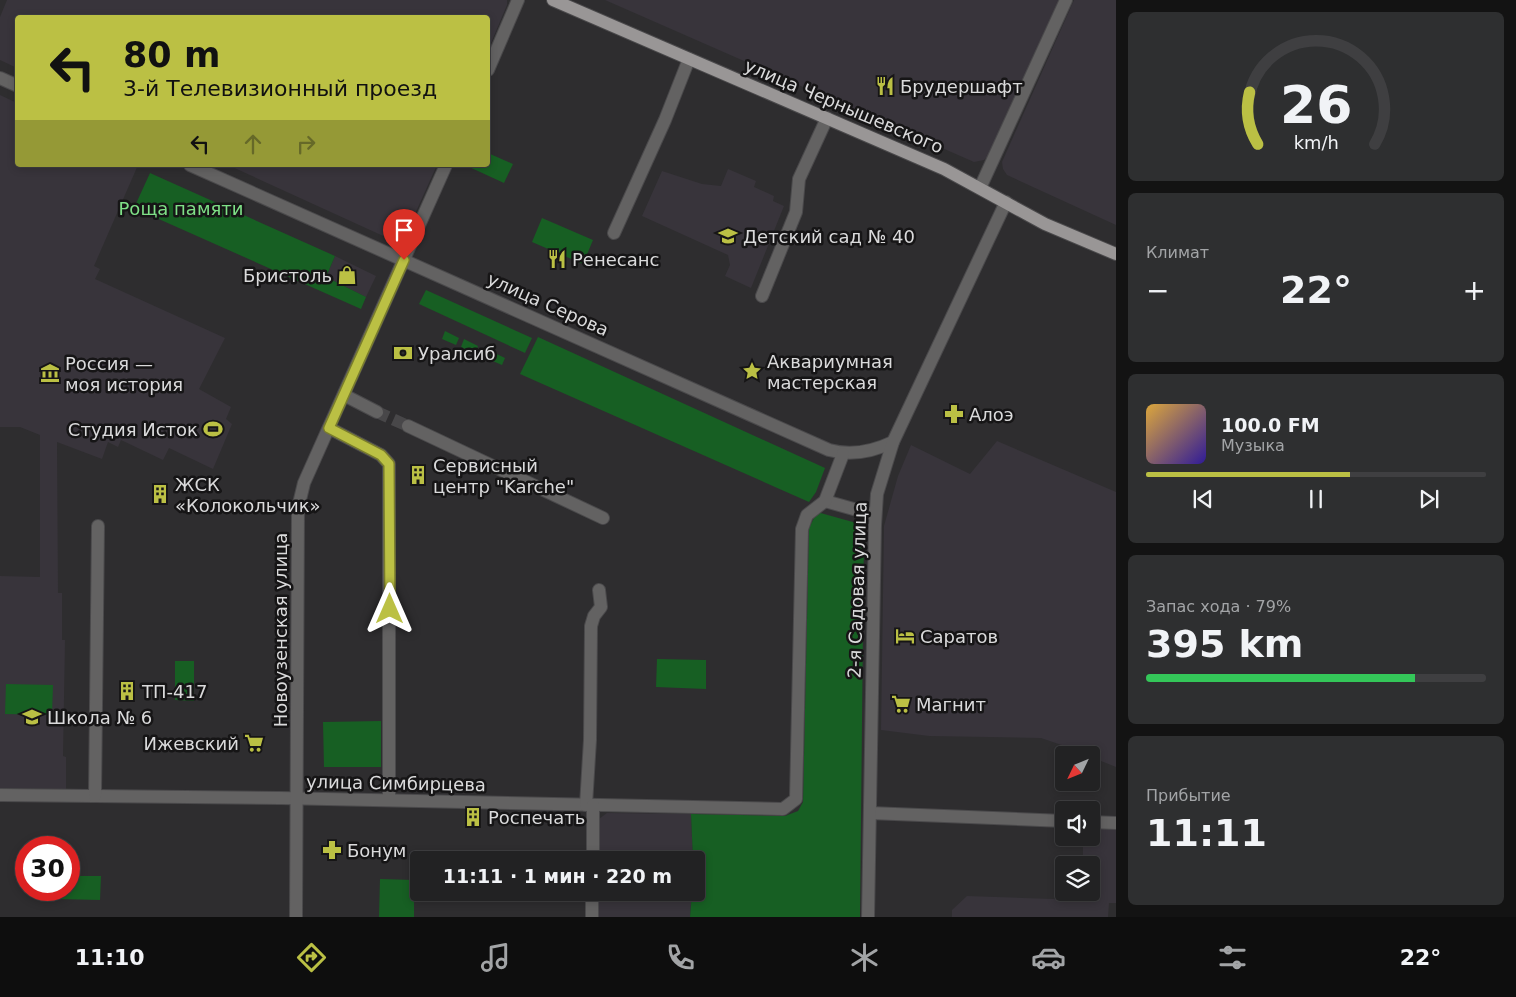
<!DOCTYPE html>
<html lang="ru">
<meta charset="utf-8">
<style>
body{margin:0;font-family:"DejaVu Sans",sans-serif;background:#2e2f30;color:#f1f3f6;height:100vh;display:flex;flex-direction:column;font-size:19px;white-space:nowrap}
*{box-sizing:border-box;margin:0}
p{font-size:16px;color:#a2a4a6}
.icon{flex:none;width:28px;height:28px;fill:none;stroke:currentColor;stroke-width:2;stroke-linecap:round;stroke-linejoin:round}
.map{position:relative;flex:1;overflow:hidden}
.panel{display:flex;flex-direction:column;gap:12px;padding:12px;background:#131313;width:400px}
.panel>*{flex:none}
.banner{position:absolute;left:15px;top:15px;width:475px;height:152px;border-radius:5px;box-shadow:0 2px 8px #0003,0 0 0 1px #3f3f41;background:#bbc044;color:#111;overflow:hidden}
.needle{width:32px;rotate:227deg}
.buttons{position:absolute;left:1055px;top:746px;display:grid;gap:10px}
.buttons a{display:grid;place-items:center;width:45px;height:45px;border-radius:5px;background:#222223;box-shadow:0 2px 8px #0003,0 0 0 1px #3f3f41;font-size:25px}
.speed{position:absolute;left:15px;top:836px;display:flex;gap:10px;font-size:25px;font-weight:700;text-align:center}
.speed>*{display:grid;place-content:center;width:65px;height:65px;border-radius:50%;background:#222223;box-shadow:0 2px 8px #0003,0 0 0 1px #3f3f41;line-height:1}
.speed .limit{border:8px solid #d22;background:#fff;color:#111}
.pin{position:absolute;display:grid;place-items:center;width:42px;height:42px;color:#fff;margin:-51px -21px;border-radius:50% 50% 50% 0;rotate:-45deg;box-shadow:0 0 5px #0007}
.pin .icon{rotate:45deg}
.me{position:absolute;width:55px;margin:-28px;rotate:0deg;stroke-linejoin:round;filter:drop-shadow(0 0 4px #0008)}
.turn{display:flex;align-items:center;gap:18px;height:105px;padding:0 25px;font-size:22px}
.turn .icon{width:65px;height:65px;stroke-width:2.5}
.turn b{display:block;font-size:35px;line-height:42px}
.lanes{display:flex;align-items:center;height:48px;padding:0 25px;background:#0003;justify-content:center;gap:25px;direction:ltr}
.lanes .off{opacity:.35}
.big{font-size:38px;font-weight:600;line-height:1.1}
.panel .widget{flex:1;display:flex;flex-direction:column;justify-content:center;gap:8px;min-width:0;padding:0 18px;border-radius:8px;background:#2e2f30}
.panel .dial{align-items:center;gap:0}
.dial svg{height:130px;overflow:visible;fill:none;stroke:#3f3f41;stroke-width:7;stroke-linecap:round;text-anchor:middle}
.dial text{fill:#f1f3f6;stroke:none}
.song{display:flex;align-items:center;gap:15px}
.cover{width:60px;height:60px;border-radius:8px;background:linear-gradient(135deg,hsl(40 70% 55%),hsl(250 70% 35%))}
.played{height:5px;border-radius:2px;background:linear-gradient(90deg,#bbc044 60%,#3f3f41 60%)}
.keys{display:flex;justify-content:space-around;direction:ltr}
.heat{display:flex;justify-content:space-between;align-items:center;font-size:28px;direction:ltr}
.charge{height:8px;border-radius:4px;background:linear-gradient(90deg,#34c759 79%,#3f3f41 0)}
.trip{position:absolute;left:410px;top:851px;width:295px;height:50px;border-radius:5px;background:#222223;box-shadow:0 2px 8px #0003,0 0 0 1px #3f3f41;font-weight:600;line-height:50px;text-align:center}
.dock{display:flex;height:80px;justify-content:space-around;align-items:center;background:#0e0e0e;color:#a2a4a6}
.dock .icon{width:35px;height:35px}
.dock .on{color:#bbc044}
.dock b{font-size:22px;color:#f1f3f6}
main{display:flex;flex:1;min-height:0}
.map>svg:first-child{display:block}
.built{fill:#38343b}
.green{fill:#175f23}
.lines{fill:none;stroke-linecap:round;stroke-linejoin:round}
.minor-tunnel{stroke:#484749;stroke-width:12;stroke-dasharray:12 6;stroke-linecap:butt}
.minor-casing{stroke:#4a494b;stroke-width:14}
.major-casing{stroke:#4a494b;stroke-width:14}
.minor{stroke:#636262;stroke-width:12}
.major{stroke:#999696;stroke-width:12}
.route-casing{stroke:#7a7d2c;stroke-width:12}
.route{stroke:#bbc044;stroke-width:9}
.labels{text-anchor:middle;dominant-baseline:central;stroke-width:5;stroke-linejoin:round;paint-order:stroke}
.poi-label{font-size:18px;fill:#dadadb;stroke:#161516;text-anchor:start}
.street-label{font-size:18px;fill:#dadadb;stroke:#161516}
.park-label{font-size:18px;fill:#7fe087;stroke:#161516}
</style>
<main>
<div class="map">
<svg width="1116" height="917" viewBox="0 0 1116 917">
<rect width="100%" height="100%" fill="#2e2d2f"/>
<g class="built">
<polygon points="7,0 507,0 507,5 488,50 488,18 18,18 17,68 0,60 0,17"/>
<polygon points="605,0 1060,0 990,154 984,160 974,162"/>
<polygon points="1074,0 1116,0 1116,225 1007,175 1003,169 1002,162"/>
<polygon points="0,95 17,103 18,165 138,165 94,266 100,269 95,279 225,338 199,389 231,407 226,419 232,424 213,469 169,448 163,460 121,440 118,447 108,442 102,459 57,442 58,593 62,593 62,640 65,640 63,756 66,757 66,789 0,788 0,576 40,577 40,435 20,427 0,427"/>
<polygon points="228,165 437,165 405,236 399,240 392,240"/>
<polygon points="728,169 756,181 754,187 774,196 773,201 784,206 751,288 725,276 730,265 728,255 642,216 662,171 702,184 721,186"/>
<polygon points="335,256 376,276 366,297 326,277"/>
<polygon points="997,441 1116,492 1116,767 1091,757 1091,755 1041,738 929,736 881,730 884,526 898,476 911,445 970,474"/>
<polygon points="607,813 691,814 693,860 598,860 599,819"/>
<polygon points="1091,827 1116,829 1116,903 1109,903 1108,917 952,917 952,910 967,896 1082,900 1082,893 1091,892 1091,865 1083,865 1083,838 1091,838"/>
<polygon points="597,893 692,893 690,917 597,917"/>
</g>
<g class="green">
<polygon points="488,153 513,164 504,183 467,166 488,165"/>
<polygon points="150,173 335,256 326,277 366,297 361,309 134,208"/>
<polygon points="542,218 593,240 583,264 532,242"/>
<polygon points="426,290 532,338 525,353 419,304"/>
<polygon points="445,331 459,338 456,345 442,339"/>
<polygon points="538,337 825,468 816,492 809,502 520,374"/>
<polygon points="464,339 478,346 475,354 461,347"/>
<polygon points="484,348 505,358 502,365 481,356"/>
<polygon points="817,512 860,524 864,529 860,917 690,917 692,893 696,892 696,860 693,860 691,814 785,816 798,811 803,802 809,528"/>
<polygon points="657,659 706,660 706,689 656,687"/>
<polygon points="175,661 194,661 194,701 175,700"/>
<polygon points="6,684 53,685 52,715 5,714"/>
<polygon points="381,721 381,767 324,767 323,722"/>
<polygon points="69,876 101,876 100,900 58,899 59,890 69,890"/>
<polygon points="380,879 414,880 414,917 379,917"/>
</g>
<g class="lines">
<polyline class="minor-tunnel" points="377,412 408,426"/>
<g class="minor-casing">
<g id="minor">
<polyline points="488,70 518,0"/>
<polyline points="0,78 18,86"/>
<path d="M190 165 829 450C851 456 872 452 893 442"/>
<polyline points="980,188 1066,0"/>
<polyline points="614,233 665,120 689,59"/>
<polyline points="762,296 796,212 799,179 827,118"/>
<polyline points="344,395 377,412"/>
<polyline points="408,426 603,518"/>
<polyline points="329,428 381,455 389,464 389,800"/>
<polyline points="825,501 875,515"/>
<polyline points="0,795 280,798 783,809 796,799 802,529 807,515 825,501 843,454"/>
<polyline points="95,796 98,526"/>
<polyline points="586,805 590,740 591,626 594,616 601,607 599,590"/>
<polyline points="870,813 1064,821"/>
<polyline points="1091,822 1116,823"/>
<polyline points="593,860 593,805"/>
<polyline points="296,917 298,508 304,483 446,165"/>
<polyline points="592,917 592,892"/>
<polyline points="868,917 875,525 877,494 893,442 1006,202"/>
</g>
</g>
<g class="major-casing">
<polyline id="major" points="553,0 944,169 1045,224 1116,254"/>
</g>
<use href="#minor" class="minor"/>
<use href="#major" class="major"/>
</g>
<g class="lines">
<g class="route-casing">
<polyline id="route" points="390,609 389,464 381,455 329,428 404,260"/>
</g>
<use href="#route" class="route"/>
</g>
<defs>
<g id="restaurant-bare" transform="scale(1.5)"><path d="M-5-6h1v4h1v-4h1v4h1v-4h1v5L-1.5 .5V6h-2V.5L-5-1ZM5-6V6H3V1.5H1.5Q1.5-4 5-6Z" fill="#bbc044" stroke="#161516" stroke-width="2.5" paint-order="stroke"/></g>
<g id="school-bare" transform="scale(1.5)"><path d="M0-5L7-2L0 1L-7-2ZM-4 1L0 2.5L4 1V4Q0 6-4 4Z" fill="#bbc044" stroke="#161516" stroke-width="2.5" paint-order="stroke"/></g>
<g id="shop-bare" transform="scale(1.5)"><path d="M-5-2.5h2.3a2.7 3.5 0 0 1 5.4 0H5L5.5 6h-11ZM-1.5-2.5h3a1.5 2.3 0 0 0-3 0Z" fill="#bbc044" stroke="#161516" stroke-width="2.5" paint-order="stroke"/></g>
<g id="bank-bare" transform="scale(1.5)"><path d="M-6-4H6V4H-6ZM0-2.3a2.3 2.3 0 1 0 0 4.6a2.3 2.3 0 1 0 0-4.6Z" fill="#bbc044" stroke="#161516" stroke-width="2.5" paint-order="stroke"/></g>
<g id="sight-bare" transform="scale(1.5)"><path d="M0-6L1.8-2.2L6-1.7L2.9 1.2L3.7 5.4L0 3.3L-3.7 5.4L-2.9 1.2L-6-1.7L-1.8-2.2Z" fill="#bbc044" stroke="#161516" stroke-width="2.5" paint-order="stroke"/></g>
<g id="museum-bare" transform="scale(1.5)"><path d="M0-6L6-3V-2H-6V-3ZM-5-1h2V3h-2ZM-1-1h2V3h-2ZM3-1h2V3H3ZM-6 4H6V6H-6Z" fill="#bbc044" stroke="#161516" stroke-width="2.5" paint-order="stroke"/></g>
<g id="pharmacy-bare" transform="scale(1.5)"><path d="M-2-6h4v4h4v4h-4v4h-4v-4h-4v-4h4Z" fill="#bbc044" stroke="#161516" stroke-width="2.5" paint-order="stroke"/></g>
<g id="stadium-bare" transform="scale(1.5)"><path d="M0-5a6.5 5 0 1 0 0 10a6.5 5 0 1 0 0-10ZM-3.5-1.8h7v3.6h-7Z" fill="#bbc044" stroke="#161516" stroke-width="2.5" paint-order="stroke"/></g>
<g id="building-bare" transform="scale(1.5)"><path d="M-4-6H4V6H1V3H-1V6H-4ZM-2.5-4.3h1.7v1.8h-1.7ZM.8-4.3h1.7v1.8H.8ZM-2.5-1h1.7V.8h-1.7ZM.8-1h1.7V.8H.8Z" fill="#bbc044" stroke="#161516" stroke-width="2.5" paint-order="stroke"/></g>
<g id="hotel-bare" transform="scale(1.5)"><path d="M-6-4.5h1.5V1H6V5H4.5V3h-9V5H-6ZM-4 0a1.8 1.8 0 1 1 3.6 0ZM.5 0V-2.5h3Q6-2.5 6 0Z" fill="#bbc044" stroke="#161516" stroke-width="2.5" paint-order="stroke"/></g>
<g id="supermarket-bare" transform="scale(1.5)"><path d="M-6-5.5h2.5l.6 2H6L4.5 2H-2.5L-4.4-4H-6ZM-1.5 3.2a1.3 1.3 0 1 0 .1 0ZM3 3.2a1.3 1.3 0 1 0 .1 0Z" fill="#bbc044" stroke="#161516" stroke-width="2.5" paint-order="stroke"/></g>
</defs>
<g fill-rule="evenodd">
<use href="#restaurant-bare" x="885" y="86"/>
<use href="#school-bare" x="728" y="236"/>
<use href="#restaurant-bare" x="557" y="259"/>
<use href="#shop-bare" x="347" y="275"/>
<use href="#bank-bare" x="403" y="353"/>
<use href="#sight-bare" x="752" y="371"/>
<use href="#museum-bare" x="50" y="373"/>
<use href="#pharmacy-bare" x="954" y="414"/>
<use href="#stadium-bare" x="213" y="429"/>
<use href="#building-bare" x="418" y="475"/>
<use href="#building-bare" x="160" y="494"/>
<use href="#hotel-bare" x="905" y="636"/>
<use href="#building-bare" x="127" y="691"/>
<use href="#supermarket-bare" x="901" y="704"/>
<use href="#school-bare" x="32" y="717"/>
<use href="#supermarket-bare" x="254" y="743"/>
<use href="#building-bare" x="473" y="817"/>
<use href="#pharmacy-bare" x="332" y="850"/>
</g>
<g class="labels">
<g class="poi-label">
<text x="900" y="86">Брудершафт</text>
<text x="743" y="236">Детский сад № 40</text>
<text x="572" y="259">Ренесанс</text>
<text x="332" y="275" text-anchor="end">Бристоль</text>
<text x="418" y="353">Уралсиб</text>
<text x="767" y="361">Аквариумная<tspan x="767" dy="21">мастерская</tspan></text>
<text x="65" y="363">Россия —<tspan x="65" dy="21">моя история</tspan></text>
<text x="969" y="414">Алоэ</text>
<text x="198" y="429" text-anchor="end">Студия Исток</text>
<text x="433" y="465">Сервисный<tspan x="433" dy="21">центр "Karche"</tspan></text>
<text x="175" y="484">ЖСК<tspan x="175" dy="21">«Колокольчик»</tspan></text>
<text x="920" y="636">Саратов</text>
<text x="142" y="691">ТП-417</text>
<text x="916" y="704">Магнит</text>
<text x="47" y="717">Школа № 6</text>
<text x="239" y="743" text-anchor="end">Ижевский</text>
<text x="488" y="817">Роспечать</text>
<text x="347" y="850">Бонум</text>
</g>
<g class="street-label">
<text transform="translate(844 106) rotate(23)">улица Чернышевского</text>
<text transform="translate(548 304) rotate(24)">улица Серова</text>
<text transform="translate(857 590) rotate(-88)">2-я Садовая улица</text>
<text transform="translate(280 630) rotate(-90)">Новоузенская улица</text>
<text transform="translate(396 783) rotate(1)">улица Симбирцева</text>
</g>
<g class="park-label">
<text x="181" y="208">Роща памяти</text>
</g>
</g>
</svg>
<div class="buttons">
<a><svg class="needle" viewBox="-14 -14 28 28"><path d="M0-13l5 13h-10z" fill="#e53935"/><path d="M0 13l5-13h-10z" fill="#a2a4a6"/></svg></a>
<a><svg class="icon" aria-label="sound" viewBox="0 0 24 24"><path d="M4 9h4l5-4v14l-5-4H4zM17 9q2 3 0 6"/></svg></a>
<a><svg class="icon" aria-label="layers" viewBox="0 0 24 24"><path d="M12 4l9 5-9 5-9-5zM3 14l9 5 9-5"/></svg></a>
</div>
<div class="speed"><div class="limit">30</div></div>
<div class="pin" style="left:404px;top:260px;background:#d93025"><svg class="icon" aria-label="arrive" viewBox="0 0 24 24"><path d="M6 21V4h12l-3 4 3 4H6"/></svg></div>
<svg class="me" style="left:390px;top:609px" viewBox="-20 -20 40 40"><path d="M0-17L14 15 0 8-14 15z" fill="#bbc044" stroke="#fff" stroke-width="4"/></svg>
<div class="trip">11:11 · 1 мин · 220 m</div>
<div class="banner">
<div class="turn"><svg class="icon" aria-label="left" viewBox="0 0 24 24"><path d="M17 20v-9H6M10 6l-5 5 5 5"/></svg><div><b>80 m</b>3-й Телевизионный проезд</div></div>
<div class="lanes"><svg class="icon" aria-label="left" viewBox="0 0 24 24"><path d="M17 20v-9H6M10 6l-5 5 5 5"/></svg><svg class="icon off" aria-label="ahead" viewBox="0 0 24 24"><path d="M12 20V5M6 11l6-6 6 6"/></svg><svg class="icon off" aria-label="right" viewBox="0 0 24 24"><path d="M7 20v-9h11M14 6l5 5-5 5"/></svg></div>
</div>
</div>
<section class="panel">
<div class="widget dial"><svg viewBox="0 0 100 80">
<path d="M14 69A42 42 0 1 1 86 69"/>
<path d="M14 69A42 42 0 0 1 9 37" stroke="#bbc044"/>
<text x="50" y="56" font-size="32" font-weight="700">26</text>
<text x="50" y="72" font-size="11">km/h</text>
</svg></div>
<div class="widget"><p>Климат</p>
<div class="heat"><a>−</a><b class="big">22°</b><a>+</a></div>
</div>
<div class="widget">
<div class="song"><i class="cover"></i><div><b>100.0 FM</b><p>Музыка</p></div></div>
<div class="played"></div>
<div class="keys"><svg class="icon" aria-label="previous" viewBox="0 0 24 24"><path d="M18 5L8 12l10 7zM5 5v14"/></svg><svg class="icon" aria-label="pause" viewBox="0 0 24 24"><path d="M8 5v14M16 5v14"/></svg><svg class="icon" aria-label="next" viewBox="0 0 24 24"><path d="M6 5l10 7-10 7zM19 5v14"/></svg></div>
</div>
<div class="widget"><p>Запас хода · 79%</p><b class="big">395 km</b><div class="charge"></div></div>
<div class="widget"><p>Прибытие</p><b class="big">11:11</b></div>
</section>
</main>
<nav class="dock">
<b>11:10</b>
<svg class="icon on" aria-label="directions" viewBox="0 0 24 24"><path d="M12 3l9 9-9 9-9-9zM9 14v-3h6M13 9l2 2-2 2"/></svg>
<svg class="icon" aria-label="music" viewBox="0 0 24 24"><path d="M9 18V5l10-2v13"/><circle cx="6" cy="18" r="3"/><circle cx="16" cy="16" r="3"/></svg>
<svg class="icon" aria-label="phone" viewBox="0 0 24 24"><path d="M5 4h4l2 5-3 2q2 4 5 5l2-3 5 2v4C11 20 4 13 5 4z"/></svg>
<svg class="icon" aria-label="climate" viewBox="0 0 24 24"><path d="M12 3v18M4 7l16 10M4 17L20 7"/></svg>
<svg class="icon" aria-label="car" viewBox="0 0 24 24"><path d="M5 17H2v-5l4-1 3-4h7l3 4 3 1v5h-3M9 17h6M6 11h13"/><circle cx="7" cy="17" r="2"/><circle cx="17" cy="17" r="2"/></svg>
<svg class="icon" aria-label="filters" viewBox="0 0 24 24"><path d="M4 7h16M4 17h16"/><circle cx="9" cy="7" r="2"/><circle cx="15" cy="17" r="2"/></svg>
<b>22°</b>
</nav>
